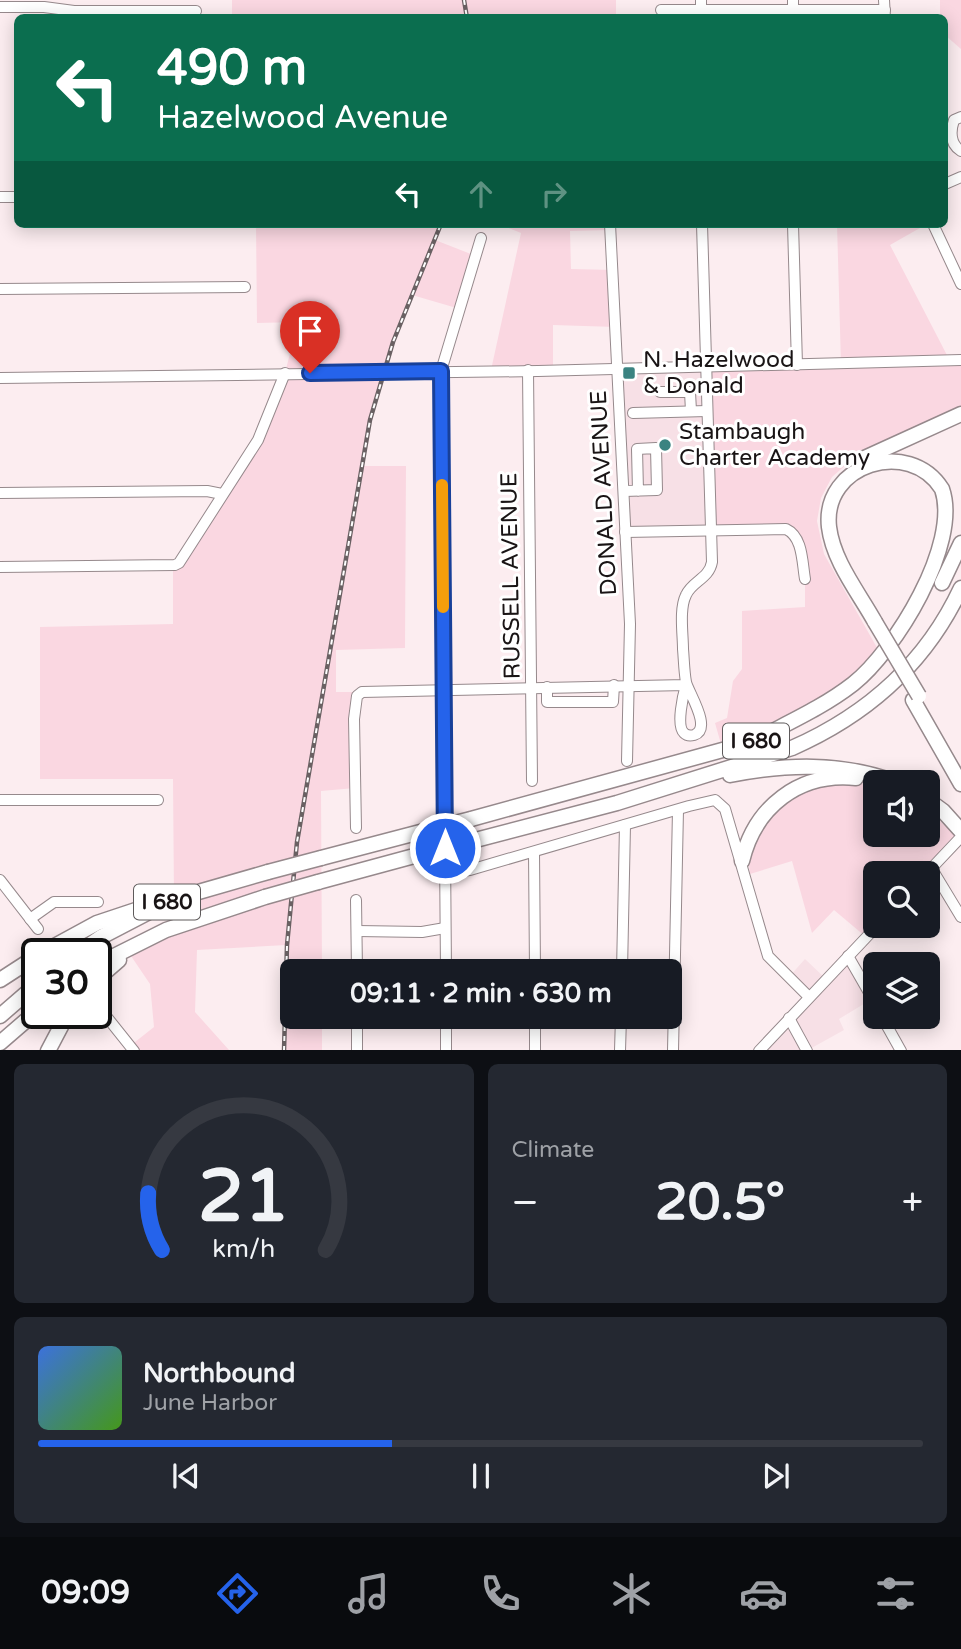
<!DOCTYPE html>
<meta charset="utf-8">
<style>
body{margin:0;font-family:"Varela Round",sans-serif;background:#242831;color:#f1f3f6;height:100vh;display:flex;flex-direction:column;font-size:26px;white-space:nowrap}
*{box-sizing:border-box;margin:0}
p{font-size:23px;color:#9ea1a6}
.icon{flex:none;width:38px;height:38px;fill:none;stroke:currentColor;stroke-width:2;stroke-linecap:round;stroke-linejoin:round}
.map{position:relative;height:1050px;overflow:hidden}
.sheet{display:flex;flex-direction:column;gap:14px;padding:14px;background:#0d0f14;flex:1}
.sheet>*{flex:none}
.banner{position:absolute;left:14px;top:14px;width:934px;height:214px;border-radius:10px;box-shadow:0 4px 18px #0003;background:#0b6e4f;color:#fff;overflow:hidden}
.fabs{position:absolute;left:863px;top:770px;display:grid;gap:14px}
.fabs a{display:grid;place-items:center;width:77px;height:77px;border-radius:10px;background:#171b24;box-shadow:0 4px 18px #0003;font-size:35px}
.speed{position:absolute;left:21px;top:938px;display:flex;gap:14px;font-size:35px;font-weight:700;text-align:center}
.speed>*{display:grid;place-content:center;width:91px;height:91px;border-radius:50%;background:#171b24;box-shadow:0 4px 18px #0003;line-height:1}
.speed .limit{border:4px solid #111;border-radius:10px;background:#fff;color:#111}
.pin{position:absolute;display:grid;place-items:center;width:60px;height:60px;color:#fff;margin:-72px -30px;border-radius:50% 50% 50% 0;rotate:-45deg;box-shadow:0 0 7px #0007}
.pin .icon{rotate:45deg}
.me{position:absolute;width:77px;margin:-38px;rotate:0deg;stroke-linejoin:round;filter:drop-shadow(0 0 5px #0008)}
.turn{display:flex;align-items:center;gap:24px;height:147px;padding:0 28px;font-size:32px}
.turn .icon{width:91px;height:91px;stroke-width:2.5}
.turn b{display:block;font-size:49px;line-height:60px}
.lanes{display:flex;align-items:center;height:66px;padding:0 28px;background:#0003;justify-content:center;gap:35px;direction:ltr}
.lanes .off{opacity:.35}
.big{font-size:52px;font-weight:700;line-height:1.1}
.sheet .tile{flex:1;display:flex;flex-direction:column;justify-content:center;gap:10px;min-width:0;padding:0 24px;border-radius:10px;background:#242831}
.sheet .dial{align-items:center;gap:0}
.dial svg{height:182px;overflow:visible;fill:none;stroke:#363941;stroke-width:7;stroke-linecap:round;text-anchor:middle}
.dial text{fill:#f1f3f6;stroke:none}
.song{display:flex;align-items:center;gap:21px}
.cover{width:84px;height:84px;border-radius:10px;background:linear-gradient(135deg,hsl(220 70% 55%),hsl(100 70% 35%))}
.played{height:7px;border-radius:4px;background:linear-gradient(90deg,#2563eb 40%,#363941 40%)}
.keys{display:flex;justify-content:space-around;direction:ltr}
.heat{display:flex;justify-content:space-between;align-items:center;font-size:38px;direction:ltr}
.sheet .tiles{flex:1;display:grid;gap:14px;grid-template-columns:1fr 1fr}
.tile:last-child{grid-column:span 2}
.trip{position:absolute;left:280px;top:959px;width:402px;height:70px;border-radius:10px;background:#171b24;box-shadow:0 4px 18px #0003;font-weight:700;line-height:70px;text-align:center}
.menu{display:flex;height:112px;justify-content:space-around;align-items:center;background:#090b0e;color:#9ea1a6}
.menu .icon{width:49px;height:49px}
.menu .active{color:#2563eb}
.menu b{font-size:32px;color:#f1f3f6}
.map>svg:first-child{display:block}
.built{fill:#f7e0e6}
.green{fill:#fad7e1}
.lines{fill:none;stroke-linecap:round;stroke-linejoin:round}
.minor-casing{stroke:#96898c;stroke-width:12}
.highway-casing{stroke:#96898c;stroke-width:17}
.minor{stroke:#fff;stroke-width:10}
.highway{stroke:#fff;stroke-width:14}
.rail-casing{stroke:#6a6163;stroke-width:4.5}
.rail{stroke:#fff;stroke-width:2;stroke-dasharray:5;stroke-linecap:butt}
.highway-bridge-casing{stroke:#96898c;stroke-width:17;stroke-linecap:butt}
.highway-bridge{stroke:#fff;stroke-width:14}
.route-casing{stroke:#184099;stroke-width:18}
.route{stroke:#2563eb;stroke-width:12}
.slow{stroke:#f59e0b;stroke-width:12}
.poi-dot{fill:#3b8381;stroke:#fff;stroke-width:2.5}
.labels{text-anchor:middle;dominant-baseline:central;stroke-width:6;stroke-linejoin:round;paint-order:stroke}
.shield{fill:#fff;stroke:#5e5a5b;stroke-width:2}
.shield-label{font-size:21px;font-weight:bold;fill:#191415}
.poi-label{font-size:23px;fill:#191415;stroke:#fff;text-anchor:start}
.street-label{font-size:23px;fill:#191415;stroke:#fff}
</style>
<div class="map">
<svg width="961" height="1051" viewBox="0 0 961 1051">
<rect width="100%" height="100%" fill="#fcedf0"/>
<g class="built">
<polygon points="705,367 711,530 625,532 618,369"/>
<polygon points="848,956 872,999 839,1019 844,1030 808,1050 759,1051 809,997 788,978 805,959 826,979"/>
</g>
<g class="green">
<polygon points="232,0 616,0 616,17 232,18"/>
<polygon points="940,0 961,0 961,49 945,35 945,18 940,17"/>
<path d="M256 224H441L435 240 476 256 460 309 412 295C389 351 372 406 362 466H406L405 648 336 650V692H362L359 693 355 788 321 791 322 971H292V1017H322V1050H284L286 945 197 950 195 1012 229 1050 134 1051 130 1046 154 1027 150 984 129 953 181 924 174 899 173 779H40V627L173 624V565L236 478 285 373 298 322 257 323Z"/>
<polygon points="499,224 610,224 611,230 570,231 571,269 613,270 616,327 553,325 553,370 491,370 521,233"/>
<polygon points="837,224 927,224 890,245 950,361 961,360 961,408 855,457 832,477 821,498 817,521 824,554 880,653 831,696 749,736 721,744 715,723 727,718 733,681 742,669 742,611 805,607 805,579 794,534 711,530 705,367 841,364"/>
<polygon points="856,782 875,787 875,835 928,835 928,811 955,834 943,855 927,873 875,873 875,926 866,937 834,910 812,933 792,861 750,874 748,859 764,820 806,788"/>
</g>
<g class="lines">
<g class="minor-casing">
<g id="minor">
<polyline points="793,0 793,17"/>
<polyline points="884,0 885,18"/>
<polyline points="0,7 44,7 74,11 196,11"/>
<polyline points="661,10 885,10"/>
<polyline points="701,18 701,0"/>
<path d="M961 117 954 120C950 132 950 144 961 151"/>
<polyline points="945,184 961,177"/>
<polyline points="0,197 18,197"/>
<polyline points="610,224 630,624 627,761"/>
<polyline points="793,224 797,365"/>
<polyline points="933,224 961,284"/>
<polyline points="0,289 245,287"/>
<polyline points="528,370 532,781"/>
<polyline points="0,378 538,371 961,360"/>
<polyline points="660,392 690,392 691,411"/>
<polyline points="633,413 707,411"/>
<polyline points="624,491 657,490 656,448 637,449 638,491"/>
<polyline points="0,493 207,491 222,494"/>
<path d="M625 532 786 529C803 537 802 562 805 579"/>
<polyline points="0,567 175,565 179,563 258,440 285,373"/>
<polyline points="547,687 547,702 613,702 614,685"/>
<polyline points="0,800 158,800"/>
<path d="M356 828 354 719 357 696 362 692 686 685C683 695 676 726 684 733 687 736 690 736 694 735 713 729 688 692 686 682 684 671 684 660 683 649 683 634 679 609 686 595 692 581 709 579 712 562L702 224"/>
<polyline points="534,852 535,971"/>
<polyline points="932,869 961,917"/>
<polyline points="445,873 470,870 689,806 715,800 725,809 768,956 809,997"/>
<polyline points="927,873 961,837"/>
<polyline points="0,880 38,929"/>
<polyline points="356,900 357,971"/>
<polyline points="30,919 54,902 98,902"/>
<polyline points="357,931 422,932 445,928"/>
<polyline points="848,956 875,1003"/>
<polyline points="446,971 441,371 481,238"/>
<polyline points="622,971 625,825"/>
<polyline points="98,1006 134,1051"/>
<polyline points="357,1017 357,1051"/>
<polyline points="446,1017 446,1051"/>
<polyline points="535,1017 535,1051"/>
<polyline points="882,1017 901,1051"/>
<polyline points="789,1018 807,1051"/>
<polyline points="620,1051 621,1017"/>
<polyline points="673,1051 678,810"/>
<polyline points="759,1051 877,926"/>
</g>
</g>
<g class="highway-casing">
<g id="highway">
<polyline points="860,460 961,414"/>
<polyline points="942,583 961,543"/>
<polyline points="913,700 961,784"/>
<path d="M752 742C787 723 822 708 853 684 895 651 961 544 942 489 909 437 822 464 829 527 833 561 859 593 875 622"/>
<path d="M730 775C786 764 841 762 895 782"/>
<polyline points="928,800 943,811 961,831"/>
<polyline points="471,819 759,740"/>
<path d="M464 843 617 803 792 748C867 715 926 663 961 588"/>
<polyline points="321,858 428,830"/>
<path d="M742 861C755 807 799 772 856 778"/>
<polyline points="318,882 429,852"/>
<polyline points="40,954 97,923 142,908"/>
<polyline points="76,954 101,937 174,899 268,872"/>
<polyline points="96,965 166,930 265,897"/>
<polyline points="0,980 37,956"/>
<polyline points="96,980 119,960"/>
<polyline points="0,1016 37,984"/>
<polyline points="0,1043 37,1011"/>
<polyline points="48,1051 68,1013"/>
</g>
</g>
<use href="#minor" class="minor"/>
<use href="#highway" class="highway"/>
<g class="rail-casing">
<g id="rail">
<polyline points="464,0 467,18"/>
<polyline points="284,1051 287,945 297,842 370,420 393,342 441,224"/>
</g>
</g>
<use href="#rail" class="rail"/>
<g class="highway-bridge-casing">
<g id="highway-bridge">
<polyline points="875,622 919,696"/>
<polyline points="428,830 471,819"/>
<polyline points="429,852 464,843"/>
<polyline points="268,872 321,858"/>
<polyline points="265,897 318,882"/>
</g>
</g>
<use href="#highway-bridge" class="highway-bridge"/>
</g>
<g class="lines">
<g class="route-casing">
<polyline id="route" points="310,373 441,371 445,848"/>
</g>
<use href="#route" class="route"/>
<polyline class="slow" points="442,485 443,607"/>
</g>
<g class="poi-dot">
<rect x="622" y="366" width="14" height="14" rx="3.5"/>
<circle cx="665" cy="445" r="7"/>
</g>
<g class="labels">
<g class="shield">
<rect x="723" y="723.5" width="66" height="35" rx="5"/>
<rect x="134" y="884.5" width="66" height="35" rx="5"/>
</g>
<g class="shield-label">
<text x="756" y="741">I 680</text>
<text x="167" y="902">I 680</text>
</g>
<g class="poi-label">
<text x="643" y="360">N. Hazelwood<tspan x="643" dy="26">&amp; Donald</tspan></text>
<text x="679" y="432">Stambaugh<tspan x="679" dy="26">Charter Academy</tspan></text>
</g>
<g class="street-label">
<text transform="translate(604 493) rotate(-93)">DONALD AVENUE</text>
<text transform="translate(511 576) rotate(-91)">RUSSELL AVENUE</text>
</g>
</g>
</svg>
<div class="fabs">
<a><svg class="icon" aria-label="sound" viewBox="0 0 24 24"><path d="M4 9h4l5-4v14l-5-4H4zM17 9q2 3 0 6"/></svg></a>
<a><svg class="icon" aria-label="search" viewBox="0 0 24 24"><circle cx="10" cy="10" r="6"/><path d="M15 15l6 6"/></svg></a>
<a><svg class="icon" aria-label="layers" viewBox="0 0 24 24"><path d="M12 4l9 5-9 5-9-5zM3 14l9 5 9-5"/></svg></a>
</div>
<div class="speed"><div class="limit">30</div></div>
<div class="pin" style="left:310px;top:373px;background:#d93025"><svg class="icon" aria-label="arrive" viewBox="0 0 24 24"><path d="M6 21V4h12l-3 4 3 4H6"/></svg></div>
<svg class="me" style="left:445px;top:848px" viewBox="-20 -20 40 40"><circle r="17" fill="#2563eb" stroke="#fff" stroke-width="3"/><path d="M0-11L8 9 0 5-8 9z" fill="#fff"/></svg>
<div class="trip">09:11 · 2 min · 630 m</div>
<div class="banner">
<div class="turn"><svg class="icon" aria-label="left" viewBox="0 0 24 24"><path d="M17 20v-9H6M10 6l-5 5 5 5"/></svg><div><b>490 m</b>Hazelwood Avenue</div></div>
<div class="lanes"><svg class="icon" aria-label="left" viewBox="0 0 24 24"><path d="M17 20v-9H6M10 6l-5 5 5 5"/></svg><svg class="icon off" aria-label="ahead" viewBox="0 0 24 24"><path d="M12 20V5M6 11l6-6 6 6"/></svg><svg class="icon off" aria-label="right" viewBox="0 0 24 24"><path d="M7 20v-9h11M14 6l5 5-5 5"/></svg></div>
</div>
</div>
<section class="sheet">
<div class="tiles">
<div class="tile dial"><svg viewBox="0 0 100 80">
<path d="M14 69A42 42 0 1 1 86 69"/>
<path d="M14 69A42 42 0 0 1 8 44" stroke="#2563eb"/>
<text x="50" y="56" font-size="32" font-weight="700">21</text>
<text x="50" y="72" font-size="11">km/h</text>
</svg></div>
<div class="tile"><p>Climate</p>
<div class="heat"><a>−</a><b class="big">20.5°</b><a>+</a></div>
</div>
<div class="tile">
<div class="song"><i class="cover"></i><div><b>Northbound</b><p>June Harbor</p></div></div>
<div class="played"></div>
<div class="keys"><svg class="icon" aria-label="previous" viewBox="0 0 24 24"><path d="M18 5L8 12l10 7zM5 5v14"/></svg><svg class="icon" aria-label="pause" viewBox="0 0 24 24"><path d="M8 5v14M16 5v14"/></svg><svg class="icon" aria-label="next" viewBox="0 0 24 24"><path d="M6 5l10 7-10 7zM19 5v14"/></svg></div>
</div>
</div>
</section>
<nav class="menu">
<b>09:09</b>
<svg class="icon active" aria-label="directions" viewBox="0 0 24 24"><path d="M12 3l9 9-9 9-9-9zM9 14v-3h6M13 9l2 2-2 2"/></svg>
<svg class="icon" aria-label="music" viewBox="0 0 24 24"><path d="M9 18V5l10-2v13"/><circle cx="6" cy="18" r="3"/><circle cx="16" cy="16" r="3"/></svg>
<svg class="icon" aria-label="phone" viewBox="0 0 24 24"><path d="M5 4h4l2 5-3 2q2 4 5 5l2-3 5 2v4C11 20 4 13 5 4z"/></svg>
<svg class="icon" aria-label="climate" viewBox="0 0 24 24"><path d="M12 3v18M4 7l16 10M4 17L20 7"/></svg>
<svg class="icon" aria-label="car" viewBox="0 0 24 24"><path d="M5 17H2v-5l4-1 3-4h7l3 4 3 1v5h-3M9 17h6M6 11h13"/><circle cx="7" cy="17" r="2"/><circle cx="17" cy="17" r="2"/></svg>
<svg class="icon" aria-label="filters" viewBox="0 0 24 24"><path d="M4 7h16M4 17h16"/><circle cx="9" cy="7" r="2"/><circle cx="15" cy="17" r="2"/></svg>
</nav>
